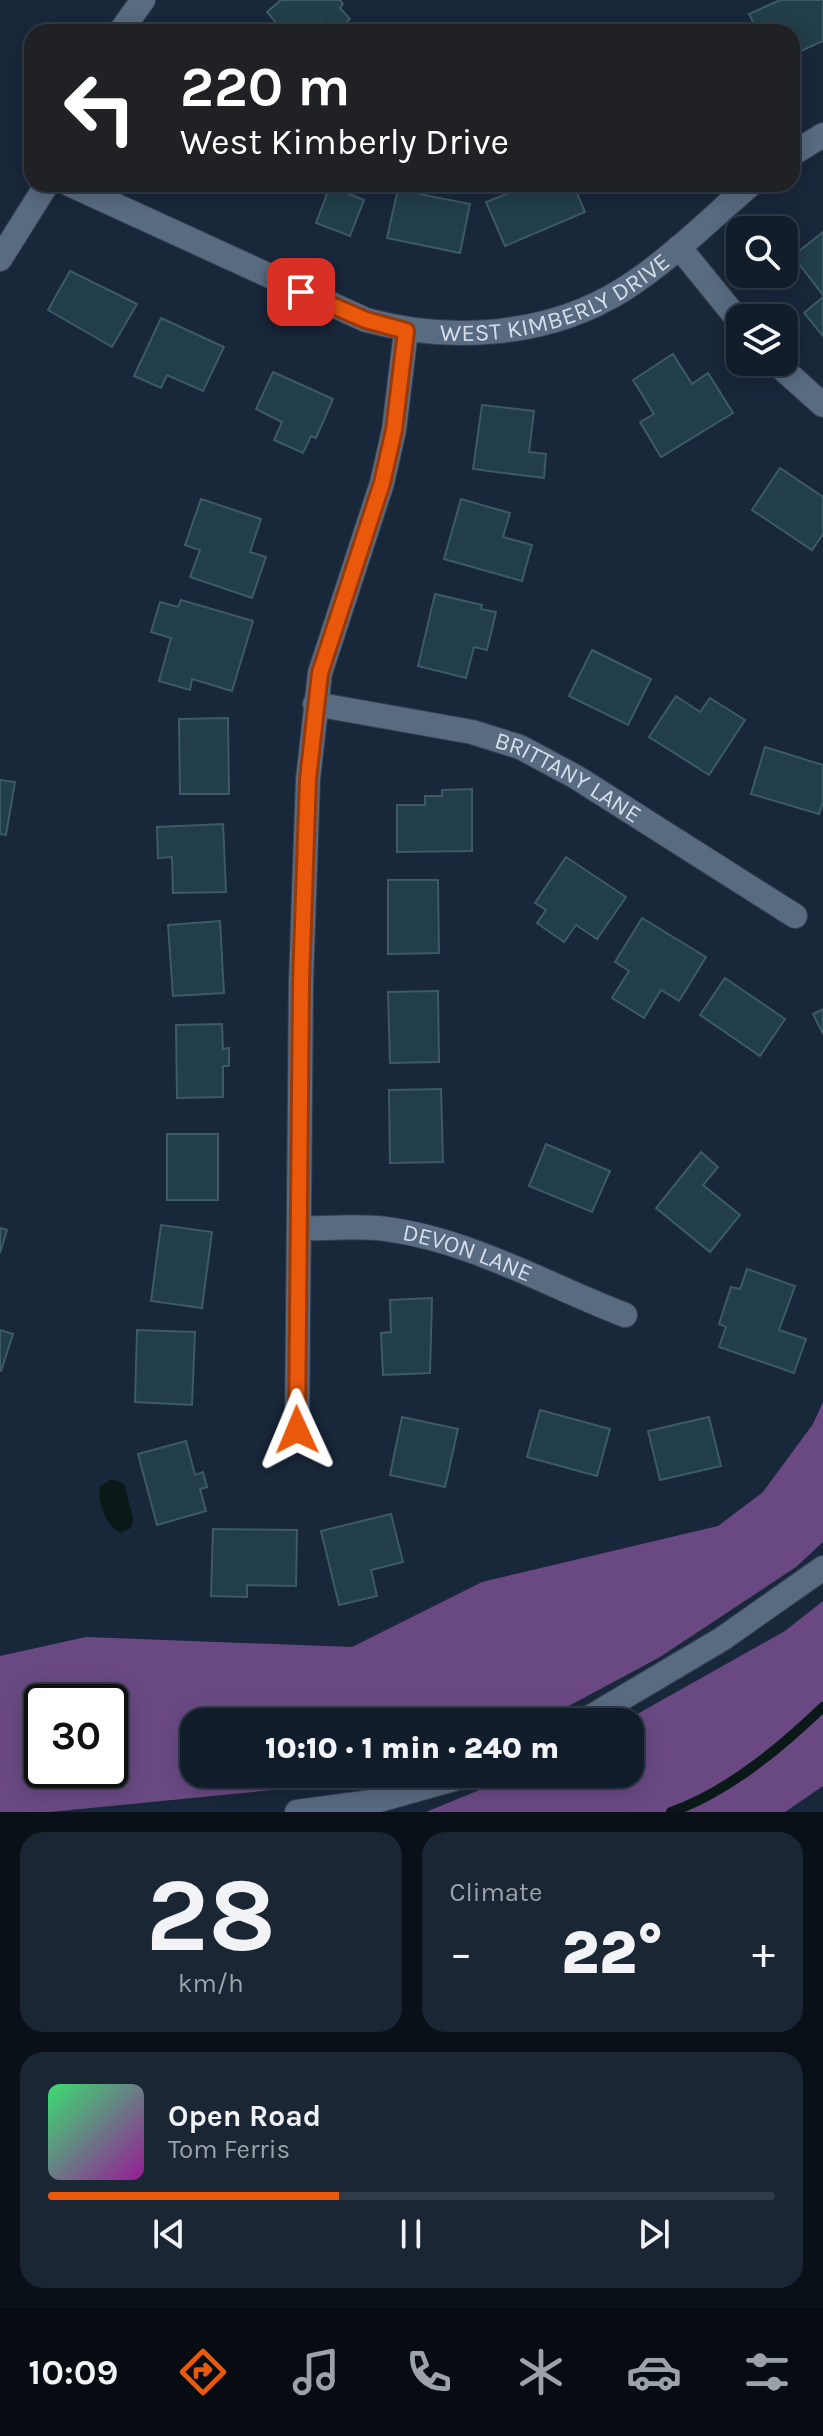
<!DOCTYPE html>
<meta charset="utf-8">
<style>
body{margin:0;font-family:Karla,sans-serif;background:#1b2634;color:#f1f3f6;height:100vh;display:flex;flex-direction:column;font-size:30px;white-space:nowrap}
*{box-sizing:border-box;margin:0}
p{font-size:26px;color:#9ca2a9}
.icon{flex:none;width:44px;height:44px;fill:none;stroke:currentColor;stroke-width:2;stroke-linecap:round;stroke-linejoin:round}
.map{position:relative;height:1812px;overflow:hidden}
.side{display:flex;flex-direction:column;gap:20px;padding:20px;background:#0a1018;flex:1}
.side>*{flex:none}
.banner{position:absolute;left:24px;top:24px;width:776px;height:168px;border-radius:24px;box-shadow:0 4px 20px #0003,0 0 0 2px #313b48;background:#202124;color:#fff;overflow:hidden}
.buttons{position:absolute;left:726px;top:216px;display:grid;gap:16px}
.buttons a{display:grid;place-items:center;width:72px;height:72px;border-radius:16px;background:#121d2c;box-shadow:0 4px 20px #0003,0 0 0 2px #313b48;font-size:40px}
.speed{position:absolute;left:24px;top:1684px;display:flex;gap:16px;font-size:40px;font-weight:700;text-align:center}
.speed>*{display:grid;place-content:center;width:104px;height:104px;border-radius:50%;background:#121d2c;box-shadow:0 4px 20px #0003,0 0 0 2px #313b48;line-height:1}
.speed .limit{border:4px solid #111;border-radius:12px;background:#fff;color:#111}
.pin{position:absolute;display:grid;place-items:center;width:68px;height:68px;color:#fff;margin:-34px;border-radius:16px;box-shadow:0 4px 12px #0006}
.me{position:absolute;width:88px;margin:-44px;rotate:359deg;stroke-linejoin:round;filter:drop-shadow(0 0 6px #0008)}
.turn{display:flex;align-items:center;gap:28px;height:168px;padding:0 24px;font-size:36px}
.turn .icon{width:104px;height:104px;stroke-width:2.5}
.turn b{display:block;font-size:56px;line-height:68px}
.big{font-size:60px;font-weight:800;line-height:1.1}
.side .widget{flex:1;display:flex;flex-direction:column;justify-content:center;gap:12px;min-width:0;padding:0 28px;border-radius:24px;background:#1b2634}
.side .dial{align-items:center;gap:0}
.dial b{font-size:104px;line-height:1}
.song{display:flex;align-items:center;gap:24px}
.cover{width:96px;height:96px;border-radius:12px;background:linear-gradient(135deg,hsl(140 70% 55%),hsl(300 70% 35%))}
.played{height:8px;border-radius:4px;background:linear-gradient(90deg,#ea580c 40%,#313b48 40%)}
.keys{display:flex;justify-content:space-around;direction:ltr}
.heat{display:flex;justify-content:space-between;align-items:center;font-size:44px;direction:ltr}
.side .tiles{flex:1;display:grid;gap:20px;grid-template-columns:1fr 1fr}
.widget:last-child{grid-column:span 2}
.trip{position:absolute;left:180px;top:1708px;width:464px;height:80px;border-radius:24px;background:#121d2c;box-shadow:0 4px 20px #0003,0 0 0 2px #313b48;font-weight:800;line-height:80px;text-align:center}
.menu{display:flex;height:128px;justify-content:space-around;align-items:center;background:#070c12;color:#9ca2a9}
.menu .icon{width:56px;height:56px}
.menu .selected{color:#ea580c}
.menu b{font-size:36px;color:#f1f3f6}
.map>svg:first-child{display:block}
.forest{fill:#6a4983;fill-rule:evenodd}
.water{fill:#0a1818}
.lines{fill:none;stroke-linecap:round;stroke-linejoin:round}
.stream{stroke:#0a1818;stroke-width:10}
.building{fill:#213e4a;stroke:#3c5a67;stroke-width:2}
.minor-casing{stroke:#354151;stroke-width:26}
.tertiary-casing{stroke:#354151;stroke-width:26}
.minor{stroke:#596b81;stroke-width:24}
.tertiary{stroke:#596b81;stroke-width:24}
.route-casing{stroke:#983908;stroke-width:20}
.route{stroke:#ea580c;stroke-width:14}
.labels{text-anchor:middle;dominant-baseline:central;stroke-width:8;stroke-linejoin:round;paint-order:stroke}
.street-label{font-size:24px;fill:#d4deeb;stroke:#091018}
</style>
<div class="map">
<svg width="823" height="1812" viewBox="0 0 823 1812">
<rect width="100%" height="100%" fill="#18273a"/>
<g class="forest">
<path d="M823 1402V1542L796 1567 660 1657 539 1722H194V1774H389L364 1781 50 1812H0V1656L86 1637 352 1647 482 1582 718 1526 763 1492 813 1424ZM42 1702H110V1770H42Z"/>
<polygon points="823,1601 823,1786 785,1812 426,1812 518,1774 630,1774 630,1722 623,1722 785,1631"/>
</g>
<path class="water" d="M112 1479 124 1484 133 1518 131 1528 121 1533C106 1526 97 1502 100 1486Z"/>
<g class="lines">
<path class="stream" d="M671 1812C728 1792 780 1748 823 1707"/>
</g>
<g class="building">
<polygon points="281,0 340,0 343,4 340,8 350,19 334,32 322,22 311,32 284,32 267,12"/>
<polygon points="780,0 823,0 823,41 792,55 792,32 758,32 749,14"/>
<polygon points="399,184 421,184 419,194 470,204 460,253 387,238"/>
<polygon points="511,184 573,184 585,212 505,246 486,202 514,191"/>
<polygon points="330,186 364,200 350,236 316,223"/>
<polygon points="823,232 823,295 793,256"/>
<polygon points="70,271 137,304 112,347 48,310"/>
<polygon points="823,297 823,336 804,313"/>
<polygon points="161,318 224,347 203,391 167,375 161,388 134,376"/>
<polygon points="673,354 692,384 708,373 733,413 661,457 640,422 654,414 633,380"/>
<polygon points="273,372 333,399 316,438 311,436 303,453 274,440 282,422 256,409"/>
<polygon points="482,405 534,411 529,452 546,454 544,478 473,469"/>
<polygon points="780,468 823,497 823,534 812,550 752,510"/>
<polygon points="201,499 261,519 250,552 266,557 252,598 190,577 200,550 185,545"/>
<polygon points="461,499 510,513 503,537 532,545 522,581 444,559"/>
<polygon points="435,594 482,605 481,609 496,612 487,650 474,647 466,678 418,666"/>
<polygon points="181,600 253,621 232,691 192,679 190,690 159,681 171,638 151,632 160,602 178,607"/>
<polygon points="592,650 651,679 628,725 569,696"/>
<polygon points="676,696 700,712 710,698 745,720 709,775 649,737"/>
<polygon points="228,718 229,794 180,794 179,719"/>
<polygon points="765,747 823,765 823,802 819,814 751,794"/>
<polygon points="0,780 15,782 6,835 0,834"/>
<polygon points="472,789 472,851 397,852 397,805 425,805 425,796 442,796 442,790"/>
<polygon points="223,824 226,892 173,893 172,857 158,858 157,827"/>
<polygon points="566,857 626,897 597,939 576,925 564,942 537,923 546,910 535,903"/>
<polygon points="388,880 438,880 439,953 388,954"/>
<polygon points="642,918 706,957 679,1001 661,990 644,1018 612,998 629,971 615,962"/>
<polygon points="220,921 224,993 173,996 168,925"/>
<polygon points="725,978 785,1019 760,1056 700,1015"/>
<polygon points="438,991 439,1062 390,1063 388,992"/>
<polygon points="823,1009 823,1034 813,1014"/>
<polygon points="222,1024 223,1049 229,1048 229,1066 223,1066 223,1097 177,1098 176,1025"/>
<polygon points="441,1089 443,1162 390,1163 389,1090"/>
<rect x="167" y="1134" width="51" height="66"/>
<polygon points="546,1144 610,1171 592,1212 529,1186"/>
<polygon points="701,1152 718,1167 703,1185 740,1215 710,1252 656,1208"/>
<polygon points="161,1225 212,1232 202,1308 151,1301"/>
<polygon points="0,1228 7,1230 0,1253"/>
<polygon points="747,1269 795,1286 779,1330 806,1339 794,1373 719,1347 726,1327 719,1324 731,1287 740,1289"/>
<polygon points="432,1298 430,1373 383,1375 381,1333 391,1332 390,1300"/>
<polygon points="0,1330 13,1334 1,1371 0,1371"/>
<polygon points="137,1330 195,1332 192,1405 135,1402"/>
<polygon points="540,1410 610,1429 597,1476 527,1457"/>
<polygon points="402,1417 458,1429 445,1487 390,1475"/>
<polygon points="709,1417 721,1466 660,1480 648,1431"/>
<polygon points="186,1441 195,1475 203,1472 207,1487 200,1489 206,1511 157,1525 138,1454"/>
<polygon points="391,1514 403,1562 371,1570 377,1596 339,1605 321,1531"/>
<polygon points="213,1529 297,1530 296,1586 247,1585 247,1597 211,1596"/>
</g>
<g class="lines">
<g class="minor-casing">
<g id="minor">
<polyline points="120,32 143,0"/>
<polyline points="792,154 823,135"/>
<path id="s1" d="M69 184 366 320C451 343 548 337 624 289 670 260 710 219 751 184"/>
<polyline points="679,247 740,322"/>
<polyline points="0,259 47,184"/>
<polyline points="775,362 823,405"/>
<path id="s2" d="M315 704 472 732 520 747 576 777 795 916"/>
<path id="s3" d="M299 1228C328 1229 358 1225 386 1229 470 1240 547 1285 625 1315"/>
<polyline points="297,1430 301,982 308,779 320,673 382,483 394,430 406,331"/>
</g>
</g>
<g class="tertiary-casing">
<g id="tertiary">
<polyline points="582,1722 722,1639 823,1568"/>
<polyline points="297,1812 372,1802 472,1774"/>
</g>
</g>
<use href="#minor" class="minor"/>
<use href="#tertiary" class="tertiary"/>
</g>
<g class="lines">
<g class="route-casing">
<polyline id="route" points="297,1430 301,982 308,779 320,673 382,483 394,430 406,331 366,320 301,292"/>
</g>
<use href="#route" class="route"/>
</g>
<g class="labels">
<g class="street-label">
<text stroke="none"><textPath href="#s1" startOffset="524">WEST KIMBERLY DRIVE</textPath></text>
<text stroke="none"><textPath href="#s2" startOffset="266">BRITTANY LANE</textPath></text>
<text stroke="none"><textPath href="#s3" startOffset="172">DEVON LANE</textPath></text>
</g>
</g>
</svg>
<div class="buttons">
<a><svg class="icon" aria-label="search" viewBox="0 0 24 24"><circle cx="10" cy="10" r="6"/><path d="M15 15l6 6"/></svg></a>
<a><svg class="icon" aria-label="layers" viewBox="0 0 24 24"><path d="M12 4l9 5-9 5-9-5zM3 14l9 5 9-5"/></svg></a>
</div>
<div class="speed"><div class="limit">30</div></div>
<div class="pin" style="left:301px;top:292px;background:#d93025"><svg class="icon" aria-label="arrive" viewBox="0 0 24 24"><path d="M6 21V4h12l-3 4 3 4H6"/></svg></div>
<svg class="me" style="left:297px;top:1430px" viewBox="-20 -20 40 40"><path d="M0-17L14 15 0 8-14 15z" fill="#ea580c" stroke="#fff" stroke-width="4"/></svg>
<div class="trip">10:10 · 1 min · 240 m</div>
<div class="banner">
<div class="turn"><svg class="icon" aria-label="left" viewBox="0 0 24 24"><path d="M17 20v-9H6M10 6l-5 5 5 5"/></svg><div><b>220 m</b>West Kimberly Drive</div></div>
</div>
</div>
<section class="side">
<div class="tiles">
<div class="widget dial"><b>28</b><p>km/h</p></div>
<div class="widget"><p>Climate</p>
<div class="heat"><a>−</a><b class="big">22°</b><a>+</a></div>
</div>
<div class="widget">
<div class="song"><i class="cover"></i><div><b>Open Road</b><p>Tom Ferris</p></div></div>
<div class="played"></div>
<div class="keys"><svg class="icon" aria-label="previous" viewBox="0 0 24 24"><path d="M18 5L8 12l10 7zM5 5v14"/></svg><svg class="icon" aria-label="pause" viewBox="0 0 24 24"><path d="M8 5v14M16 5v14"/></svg><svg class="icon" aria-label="next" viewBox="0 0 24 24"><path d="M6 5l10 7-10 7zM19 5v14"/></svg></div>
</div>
</div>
</section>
<nav class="menu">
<b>10:09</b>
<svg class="icon selected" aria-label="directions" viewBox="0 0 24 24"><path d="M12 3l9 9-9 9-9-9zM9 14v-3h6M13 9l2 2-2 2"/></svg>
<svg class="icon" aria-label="music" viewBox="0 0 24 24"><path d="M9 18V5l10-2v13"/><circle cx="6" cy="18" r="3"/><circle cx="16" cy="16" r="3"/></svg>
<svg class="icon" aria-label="phone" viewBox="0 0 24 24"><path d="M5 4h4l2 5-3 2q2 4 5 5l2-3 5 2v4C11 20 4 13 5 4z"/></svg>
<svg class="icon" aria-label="climate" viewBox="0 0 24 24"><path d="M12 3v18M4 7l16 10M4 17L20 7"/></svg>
<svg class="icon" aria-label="car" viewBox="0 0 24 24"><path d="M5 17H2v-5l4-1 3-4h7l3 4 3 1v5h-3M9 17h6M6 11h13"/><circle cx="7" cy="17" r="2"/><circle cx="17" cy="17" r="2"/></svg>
<svg class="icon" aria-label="filters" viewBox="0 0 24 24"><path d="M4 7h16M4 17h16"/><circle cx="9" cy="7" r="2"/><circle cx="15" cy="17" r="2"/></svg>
</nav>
